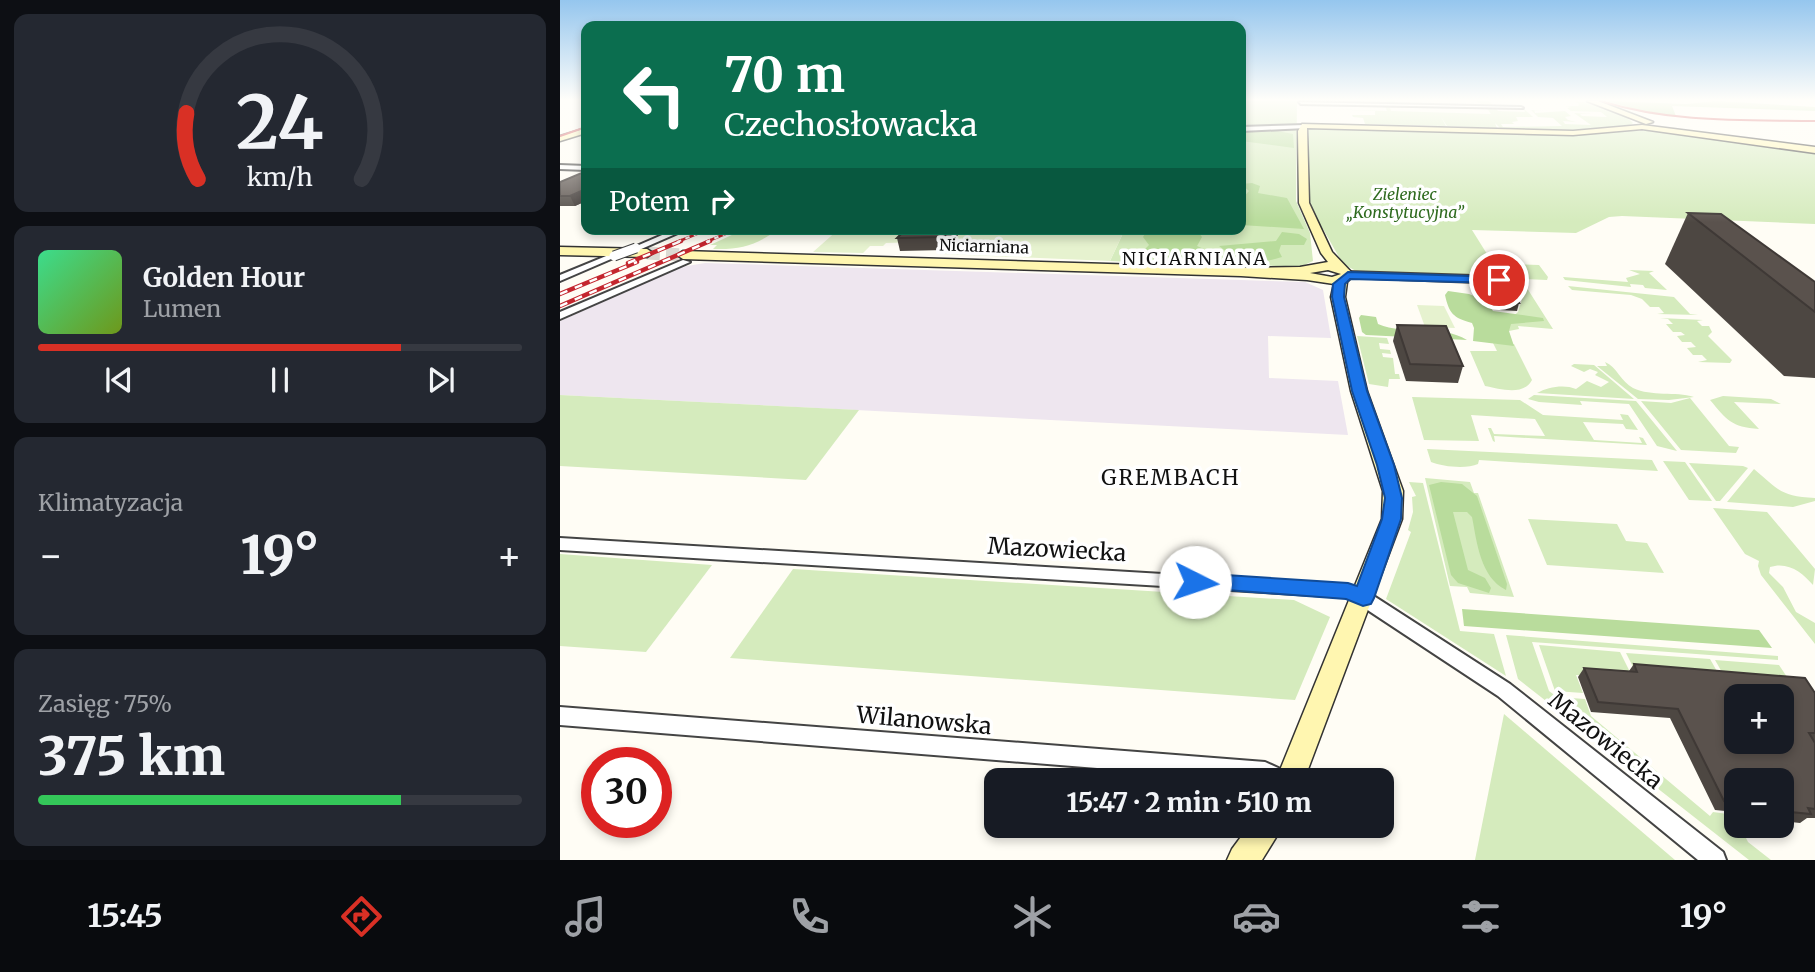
<!DOCTYPE html>
<html lang="pl">
<meta charset="utf-8">
<style>
body{margin:0;font-family:Merriweather,serif;background:#242831;color:#f1f3f6;height:100vh;display:flex;flex-direction:column;font-size:26px;white-space:nowrap}
*{box-sizing:border-box;margin:0}
p{font-size:23px;color:#9ea1a6}
.icon{flex:none;width:38px;height:38px;fill:none;stroke:currentColor;stroke-width:2;stroke-linecap:round;stroke-linejoin:round}
.map{position:relative;flex:1;overflow:hidden}
.sheet{display:flex;flex-direction:column;gap:14px;padding:14px;background:#0d0f14;width:560px}
.sheet>*{flex:none}
.top-card{position:absolute;left:21px;top:21px;width:665px;height:214px;border-radius:14px;box-shadow:0 4px 10px #0003;background:#0b6e4f;color:#fff;overflow:hidden}
.controls{position:absolute;left:1164px;top:684px;display:grid;gap:14px}
.controls a{display:grid;place-items:center;width:70px;height:70px;border-radius:14px;background:#171b24;box-shadow:0 4px 10px #0003;font-size:35px}
.speed{position:absolute;left:21px;top:747px;display:flex;gap:14px;font-size:35px;font-weight:700;text-align:center}
.speed>*{display:grid;place-content:center;width:91px;height:91px;border-radius:50%;background:#171b24;box-shadow:0 4px 10px #0003;line-height:1}
.speed .limit{border:10px solid #d22;background:#fff;color:#111}
.pin{position:absolute;display:grid;place-items:center;width:60px;height:60px;color:#fff;margin:-30px;border:4px solid #fff;border-radius:50%;box-shadow:0 2px 7px #0007}
.me{position:absolute;width:77px;margin:-38px;rotate:94deg;stroke-linejoin:round;filter:drop-shadow(0 0 5px #0008)}
.turn{display:flex;align-items:center;gap:24px;height:147px;padding:0 28px;font-size:32px}
.turn .icon{width:91px;height:91px;stroke-width:2.5}
.turn b{display:block;font-size:49px;line-height:60px}
.then{display:flex;align-items:center;height:66px;padding:0 28px;background:#0003;gap:14px;font-size:26px}
.big{font-size:52px;font-weight:800;line-height:1.1}
.sheet .tile{flex:1;display:flex;flex-direction:column;justify-content:center;gap:10px;min-width:0;padding:0 24px;border-radius:14px;background:#242831}
.sheet .dial{align-items:center;gap:0}
.dial svg{height:182px;overflow:visible;fill:none;stroke:#363941;stroke-width:7;stroke-linecap:round;text-anchor:middle}
.dial text{fill:#f1f3f6;stroke:none}
.song{display:flex;align-items:center;gap:21px}
.cover{width:84px;height:84px;border-radius:10px;background:linear-gradient(135deg,hsl(150 70% 55%),hsl(80 70% 35%))}
.played{height:7px;border-radius:4px;background:linear-gradient(90deg,#d93025 75%,#363941 75%)}
.keys{display:flex;justify-content:space-around;direction:ltr}
.heat{display:flex;justify-content:space-between;align-items:center;font-size:38px;direction:ltr}
.charge{height:10px;border-radius:5px;background:linear-gradient(90deg,#34c759 75%,#363941 0)}
.trip{position:absolute;left:424px;top:768px;width:410px;height:70px;border-radius:14px;background:#171b24;box-shadow:0 4px 10px #0003;font-weight:800;line-height:70px;text-align:center}
.tab-bar{display:flex;height:112px;justify-content:space-around;align-items:center;background:#090b0e;color:#9ea1a6}
.tab-bar .icon{width:49px;height:49px}
.tab-bar .on{color:#d93025}
.tab-bar b{font-size:32px;color:#f1f3f6}
main{display:flex;flex:1;min-height:0}
.map>svg:first-child{display:block}
.industrial{fill:#eee6ef}
.green{fill:#d5ebbd}
.forest{fill:#b9dc9c}
.pitch{fill:#e6f2cf}
.lines{fill:none;stroke-linecap:round;stroke-linejoin:round}
.secondary-tunnel{stroke:#dbdad3;stroke-width:13;stroke-dasharray:13 6;stroke-linecap:butt}
.street-casing{stroke:#444;stroke-width:4}
.secondary-casing{stroke:#333;stroke-width:3}
.street{fill:#fff;fill-rule:evenodd}
.secondary{fill:#fff6b0;fill-rule:evenodd}
.tram{stroke:#c4262e;stroke-width:2}
.rail-far1-casing{stroke:#c4262e;stroke-width:2.5}
.rail-casing{stroke:#c4262e;stroke-width:4.5}
.rail-far1{stroke:#fff;stroke-width:2;stroke-dasharray:4.5;stroke-linecap:butt}
.rail{stroke:#fff;stroke-width:2.5;stroke-dasharray:8;stroke-linecap:butt}
.street-bridge-casing{stroke:#444;stroke-width:11;stroke-linecap:butt}
.street-bridge{stroke:#fff;stroke-width:9}
.wall{fill:#4d4742}
.shaded-wall{fill:#3f3936}
.building{fill:#5a524d;stroke:#3f3936;stroke-width:2;fill-rule:evenodd}
.route{fill:#1a73e8;stroke:#114b97;stroke-width:2}
.labels{text-anchor:middle;dominant-baseline:central;stroke-width:7;stroke-linejoin:round;paint-order:stroke}
.far-park-label{font-size:16px;font-style:italic;fill:#2f6b1f;stroke:#fff}
.far-street-label{font-size:16px;fill:#111;stroke:#fff}
.far-neighbourhood-label{font-size:18px;letter-spacing:2px;fill:#111;stroke:#fff}
.neighbourhood-label{font-size:21px;letter-spacing:2px;fill:#111;stroke:#fff}
.near-street-label{font-size:23px;fill:#111;stroke:#fff}
</style>
<main>
<section class="sheet">
<div class="tile dial"><svg viewBox="0 0 100 80">
<path d="M14 69A42 42 0 1 1 86 69"/>
<path d="M14 69A42 42 0 0 1 9 40" stroke="#d93025"/>
<text x="50" y="56" font-size="32" font-weight="700">24</text>
<text x="50" y="72" font-size="11">km/h</text>
</svg></div>
<div class="tile">
<div class="song"><i class="cover"></i><div><b>Golden Hour</b><p>Lumen</p></div></div>
<div class="played"></div>
<div class="keys"><svg class="icon" aria-label="previous" viewBox="0 0 24 24"><path d="M18 5L8 12l10 7zM5 5v14"/></svg><svg class="icon" aria-label="pause" viewBox="0 0 24 24"><path d="M8 5v14M16 5v14"/></svg><svg class="icon" aria-label="next" viewBox="0 0 24 24"><path d="M6 5l10 7-10 7zM19 5v14"/></svg></div>
</div>
<div class="tile"><p>Klimatyzacja</p>
<div class="heat"><a>−</a><b class="big">19°</b><a>+</a></div>
</div>
<div class="tile"><p>Zasięg · 75%</p><b class="big">375 km</b><div class="charge"></div></div>
</section>
<div class="map">
<svg width="1255" height="860" viewBox="0 0 1255 860">
<rect width="100%" height="100%" fill="#fffdf5"/>
<polygon class="industrial" points="145,263 745,282 763,290 771,338 708,336 709,378 778,381 788,435 0,395 0,321 121,267"/>
<g class="green">
<polygon points="681,101 737,101 736,201 750,233 753,261 740,267 666,264 661,267 550,261 565,229 681,229"/>
<path d="M826 101H836L829 104 831 111 931 114 926 107 916 101H929L938 111 965 112 964 109 973 117H956L958 121 952 122 954 124H941L943 127 1002 126 993 118 978 117 971 110 986 111 974 110 975 113 1005 111 1011 116 1005 117 1008 120 1016 122 1003 121 1005 124 1031 125 1014 113 1032 114H1020L1022 116 1047 117 1041 112 1011 111 1007 108 1011 107 1005 106H1018L1019 104 1014 101C1031 102 1061 110 1073 123 1056 136 967 130 941 129L935 123 937 128 887 126 881 117 886 126 805 124 803 118 793 117 792 115H815V111L767 109 827 111 825 105 828 104Z"/>
<polygon points="748,128 1088,131 1255,151 1255,224 1062,216 1049,217 1016,233 912,230 927,254 945,255 950,264 979,265 988,277 987,280 798,272 783,264 763,229 760,229 749,206"/>
<path d="M185 229H219C196 245 181 250 153 249L157 245H150Z"/>
<polygon points="1069,270 1094,271 1089,273 1107,290 1085,288 1083,285 1070,284 1071,287 1005,280 1003,277 1068,282 1066,278 1080,274"/>
<polygon points="947,284 965,285 993,329 958,326 959,329 949,331 941,328 958,312 964,293 962,288 949,287"/>
<polygon points="1008,286 1114,297 1130,314 1138,315 1097,314 1104,313 1099,307 1090,307 1082,299 1071,295 1012,290"/>
<polygon points="1100,318 1143,320 1137,321 1142,326 1149,326 1152,332 1148,336 1172,360 1170,363 1138,362 1147,360 1142,355 1133,355 1127,348 1136,347 1131,342 1122,342 1117,336 1125,335 1121,332 1113,332 1106,324 1113,324 1108,319"/>
<polygon points="797,336 827,338 829,344 819,343 820,349 830,350 831,354 822,353 823,357 833,358 835,374 839,374 840,379 829,379 828,387 809,384"/>
<path d="M933 343 954 344 972 380C964 396 940 389 925 386L910 351H937Z"/>
<path d="M1045 362C1057 367 1061 382 1073 388 1092 397 1115 391 1134 397L1109 400 1078 399 1037 366H1047Z"/>
<path d="M1014 364 1034 365 1074 399 977 393C988 387 1004 384 1016 389L1027 381 1041 387 1049 382 1035 375 1038 372 1030 369 1024 372 1011 366Z"/>
<polygon points="0,395 299,410 246,480 0,466"/>
<polygon points="974,395 1076,401 1117,451 1097,446 1069,404 1020,401 1022,405 979,402 968,399"/>
<path d="M1163 396 1211 399 1221 404 1174 402 1199 429C1171 427 1167 420 1150 400Z"/>
<polygon points="852,397 960,400 983,415 1063,420 1060,414 1068,415 1078,430 1066,429 1063,424 1023,422 1034,440 1082,443 1079,437 1083,438 1087,445 934,436 935,442 933,441 928,428 931,428 934,434 985,436 975,419 911,415 919,441 864,440"/>
<polygon points="1130,398 1169,446 1179,447 1176,453 1121,450 1081,401 1111,403"/>
<path d="M867 449 1092 460 1098 471 919 460 918 464C907 469 883 467 871 462Z"/>
<polygon points="1103,461 1125,462 1152,501 1129,500"/>
<polygon points="1129,463 1183,466 1188,468 1160,501 1156,501"/>
<path d="M1194 469C1219 490 1220 496 1255 498V501L1233 507 1167 502Z"/>
<polygon points="865,478 910,482 914,493 918,493 954,597 910,593 907,587 890,586"/>
<polygon points="849,482 863,483 900,631 934,634 946,676 826,599 851,532 848,530 853,512 852,497 856,496"/>
<path d="M1153 508 1207 512 1255 569 1253 585C1243 573 1228 561 1210 567L1209 573 1223 587 1236 612 1255 623V644L1201 575 1198 566 1199 561 1185 554Z"/>
<polygon points="968,519 1057,524 1066,541 1087,543 1104,573 987,565"/>
<polygon points="0,554 152,565 86,652 0,646"/>
<polygon points="233,569 734,600 770,617 735,700 170,658"/>
<polygon points="946,635 1218,656 1218,660 972,642 989,691 997,697 1025,699 1031,716 1150,816 1153,812 1175,815 1176,826 1180,826 1188,842 1211,860 1189,860 958,679"/>
<polygon points="979,645 1060,652 1070,672 1068,679 1016,675 1023,693 995,691"/>
<polygon points="1066,653 1150,659 1162,680 1076,673"/>
<polygon points="1155,660 1219,665 1233,686 1167,681"/>
<polygon points="944,714 1115,860 915,860"/>
</g>
<g class="forest">
<polygon points="1047,101 1126,104 1157,101 1255,107 1255,111 1112,106 1116,116 1091,114"/>
<polygon points="717,131 733,134 734,148 681,141 681,132"/>
<polygon points="692,183 700,186 698,193 727,198 744,229 681,225 681,200 689,191 681,184"/>
<polygon points="588,229 637,231 642,237 637,246 672,261 602,262 577,257 589,245 583,237"/>
<path d="M722 232 739 234 747 239 744 245H721L719 251 722 257C698 265 679 262 659 246L716 241Z"/>
<path d="M888 291 909 294 927 301 933 311 983 318 984 321 951 324 949 331 954 346 913 341 914 328 912 323C893 318 889 313 885 295Z"/>
<path d="M801 315 816 317 818 324C846 336 881 324 907 340L806 335 802 332 799 318Z"/>
<path d="M881 482 902 484 917 496 947 584 946 590C920 577 917 542 912 517L907 512H893L908 570 925 578 931 588 929 593 898 583 891 575 869 485Z"/>
<polygon points="902,609 1199,630 1212,648 904,626"/>
</g>
<g class="pitch">
<polygon points="279,229 565,229 550,261 382,254 392,241 326,243 323,246 310,246 303,253 253,252"/>
<polygon points="857,305 884,306 895,328 865,327"/>
</g>
<g class="lines">
<polyline class="secondary-tunnel" points="87,253 123,255"/>
<g class="street-casing">
<g id="street">
<polygon points="739,102 961,107 963,108 741,104"/>
<polygon points="744,125 746,128 681,131 681,127"/>
<polygon points="0,165 26,166 26,170 0,169"/>
<polygon points="116,229 127,229 79,250 72,248"/>
<polygon points="51,254 58,256 0,281 0,275"/>
<polygon points="123,260 130,262 0,319 0,312"/>
<polygon points="788,272 944,277 948,280 944,283 785,277 785,273"/>
<polygon points="0,538 788,585 809,593 950,684 1163,852 1166,860 1138,860 938,696 797,603 786,597 0,550"/>
<polygon points="0,707 705,762 729,773 732,780 687,780 0,725"/>
</g>
</g>
<g class="secondary-casing">
<g id="secondary">
<polygon points="1027,101 1038,101 1093,122 1086,124"/>
<path d="M742 124 1013 131 1082 125 1255 147V153L1082 129 1013 135 747 128 749 203 772 252 794 275 787 282 785 297 807 391 843 491 842 519 744 780H716L822 519 823 491 791 391 771 297 774 284 747 280 681 276 123 259 117 255 123 251 681 268 740 267 768 262 761 253 739 203 738 131ZM768 270 781 274 772 277 750 273Z"/>
<polygon points="26,128 26,133 0,141 0,136"/>
<polygon points="0,247 87,249 93,253 87,257 0,255"/>
<polygon points="689,826 723,826 702,860 667,860 672,849"/>
</g>
</g>
<use href="#street" class="street"/>
<use href="#secondary" class="secondary"/>
<g class="tram">
<path d="M1041 101C1111 123 1182 120 1255 121"/>
<polyline points="0,136 26,127"/>
</g>
<g class="rail-far1-casing">
<g id="rail-far1">
<polyline points="117,242 149,229"/>
<polyline points="146,242 177,229"/>
</g>
</g>
<g class="rail-casing">
<g id="rail">
<polyline points="68,263 121,241"/>
<polyline points="0,294 77,262"/>
<polyline points="0,306 150,241"/>
</g>
</g>
<use href="#rail-far1" class="rail-far1"/>
<use href="#rail" class="rail"/>
<g class="street-bridge-casing">
<polyline id="street-bridge" points="54,256 76,248"/>
</g>
<use href="#street-bridge" class="street-bridge"/>
</g>
<g class="wall">
<polygon points="26,172 26,201 15,206 0,206 0,182"/>
<polygon points="1128,213 1255,282 1255,378 1224,376 1105,264"/>
<polygon points="403,229 385,250 340,251 337,238"/>
<polygon points="930,282 959,303 957,311 940,310 928,290"/>
<polygon points="837,325 903,366 898,383 846,381 833,341"/>
<polygon points="1074,664 1255,693 1255,818 1247,818 1240,823 1222,821 1222,780 1176,780 1176,812 1155,810 1110,718 1031,712 1018,677 1024,668 1069,671"/>
</g>
<g class="shaded-wall">
<polygon points="26,189 26,201 15,206 10,196"/>
<polygon points="389,229 403,229 385,250 382,237"/>
</g>
<g class="building">
<polygon points="24,172 26,172 26,189 10,196 0,196 0,182"/>
<polygon points="1128,213 1161,214 1255,282 1255,312"/>
<polygon points="346,229 389,229 382,237 337,238"/>
<polygon points="930,282 946,283 959,303 942,302"/>
<polygon points="837,325 886,326 903,366 850,364"/>
<path d="M1074 664 1245 678 1255 693V733H1249L1255 743V809L1248 808 1251 814 1230 812 1227 807H1222V780H1176V803L1164 801 1118 709 1038 702 1024 668 1077 672ZM1176 696H1222V742H1176Z"/>
</g>
<linearGradient id="sky" x2="0" y2="1"><stop stop-color="#95c6ee"/><stop offset="0.45" stop-color="#fffefa"/><stop offset="1" stop-color="#fffefa" stop-opacity="0"/></linearGradient>
<rect width="1255" height="222" fill="url(#sky)"/>
<polygon class="route" points="788,272 939,277 944,280 939,283 790,279 785,284 784,297 807,391 834,465 842,498 841,519 814,598 811,604 803,606 786,599 628,587 625,582 628,576 635,573 788,583 797,586 822,519 825,498 817,465 792,391 772,297 773,284"/>
<g class="labels">
<g class="far-park-label">
<text x="845" y="194">Zieleniec<tspan x="845" dy="18">„Konstytucyjna”</tspan></text>
</g>
<g class="far-street-label">
<text transform="translate(424 246) rotate(2)">Niciarniana</text>
</g>
<g class="far-neighbourhood-label">
<text x="635" y="258">NICIARNIANA</text>
</g>
<g class="neighbourhood-label">
<text x="611" y="477">GREMBACH</text>
</g>
<g class="near-street-label">
<text transform="translate(497 549) rotate(3)">Mazowiecka</text>
<text transform="translate(364 720) rotate(5)">Wilanowska</text>
<text transform="translate(1046 740) rotate(39)">Mazowiecka</text>
</g>
</g>
</svg>
<div class="controls">
<a>+</a>
<a>−</a>
</div>
<div class="speed"><div class="limit">30</div></div>
<div class="pin" style="left:939px;top:280px;background:#d93025"><svg class="icon" aria-label="arrive" viewBox="0 0 24 24"><path d="M6 21V4h12l-3 4 3 4H6"/></svg></div>
<svg class="me" style="left:635px;top:582px" viewBox="-20 -20 40 40"><circle r="19" fill="#fff"/><path d="M0-13L10 11 0 6-10 11z" fill="#1a73e8"/></svg>
<div class="trip">15:47 · 2 min · 510 m</div>
<div class="top-card">
<div class="turn"><svg class="icon" aria-label="left" viewBox="0 0 24 24"><path d="M17 20v-9H6M10 6l-5 5 5 5"/></svg><div><b>70 m</b>Czechosłowacka</div></div>
<div class="then">Potem<svg class="icon" aria-label="right" viewBox="0 0 24 24"><path d="M7 20v-9h11M14 6l5 5-5 5"/></svg></div>
</div>
</div>
</main>
<nav class="tab-bar">
<b>15:45</b>
<svg class="icon on" aria-label="directions" viewBox="0 0 24 24"><path d="M12 3l9 9-9 9-9-9zM9 14v-3h6M13 9l2 2-2 2"/></svg>
<svg class="icon" aria-label="music" viewBox="0 0 24 24"><path d="M9 18V5l10-2v13"/><circle cx="6" cy="18" r="3"/><circle cx="16" cy="16" r="3"/></svg>
<svg class="icon" aria-label="phone" viewBox="0 0 24 24"><path d="M5 4h4l2 5-3 2q2 4 5 5l2-3 5 2v4C11 20 4 13 5 4z"/></svg>
<svg class="icon" aria-label="climate" viewBox="0 0 24 24"><path d="M12 3v18M4 7l16 10M4 17L20 7"/></svg>
<svg class="icon" aria-label="car" viewBox="0 0 24 24"><path d="M5 17H2v-5l4-1 3-4h7l3 4 3 1v5h-3M9 17h6M6 11h13"/><circle cx="7" cy="17" r="2"/><circle cx="17" cy="17" r="2"/></svg>
<svg class="icon" aria-label="filters" viewBox="0 0 24 24"><path d="M4 7h16M4 17h16"/><circle cx="9" cy="7" r="2"/><circle cx="15" cy="17" r="2"/></svg>
<b>19°</b>
</nav>
